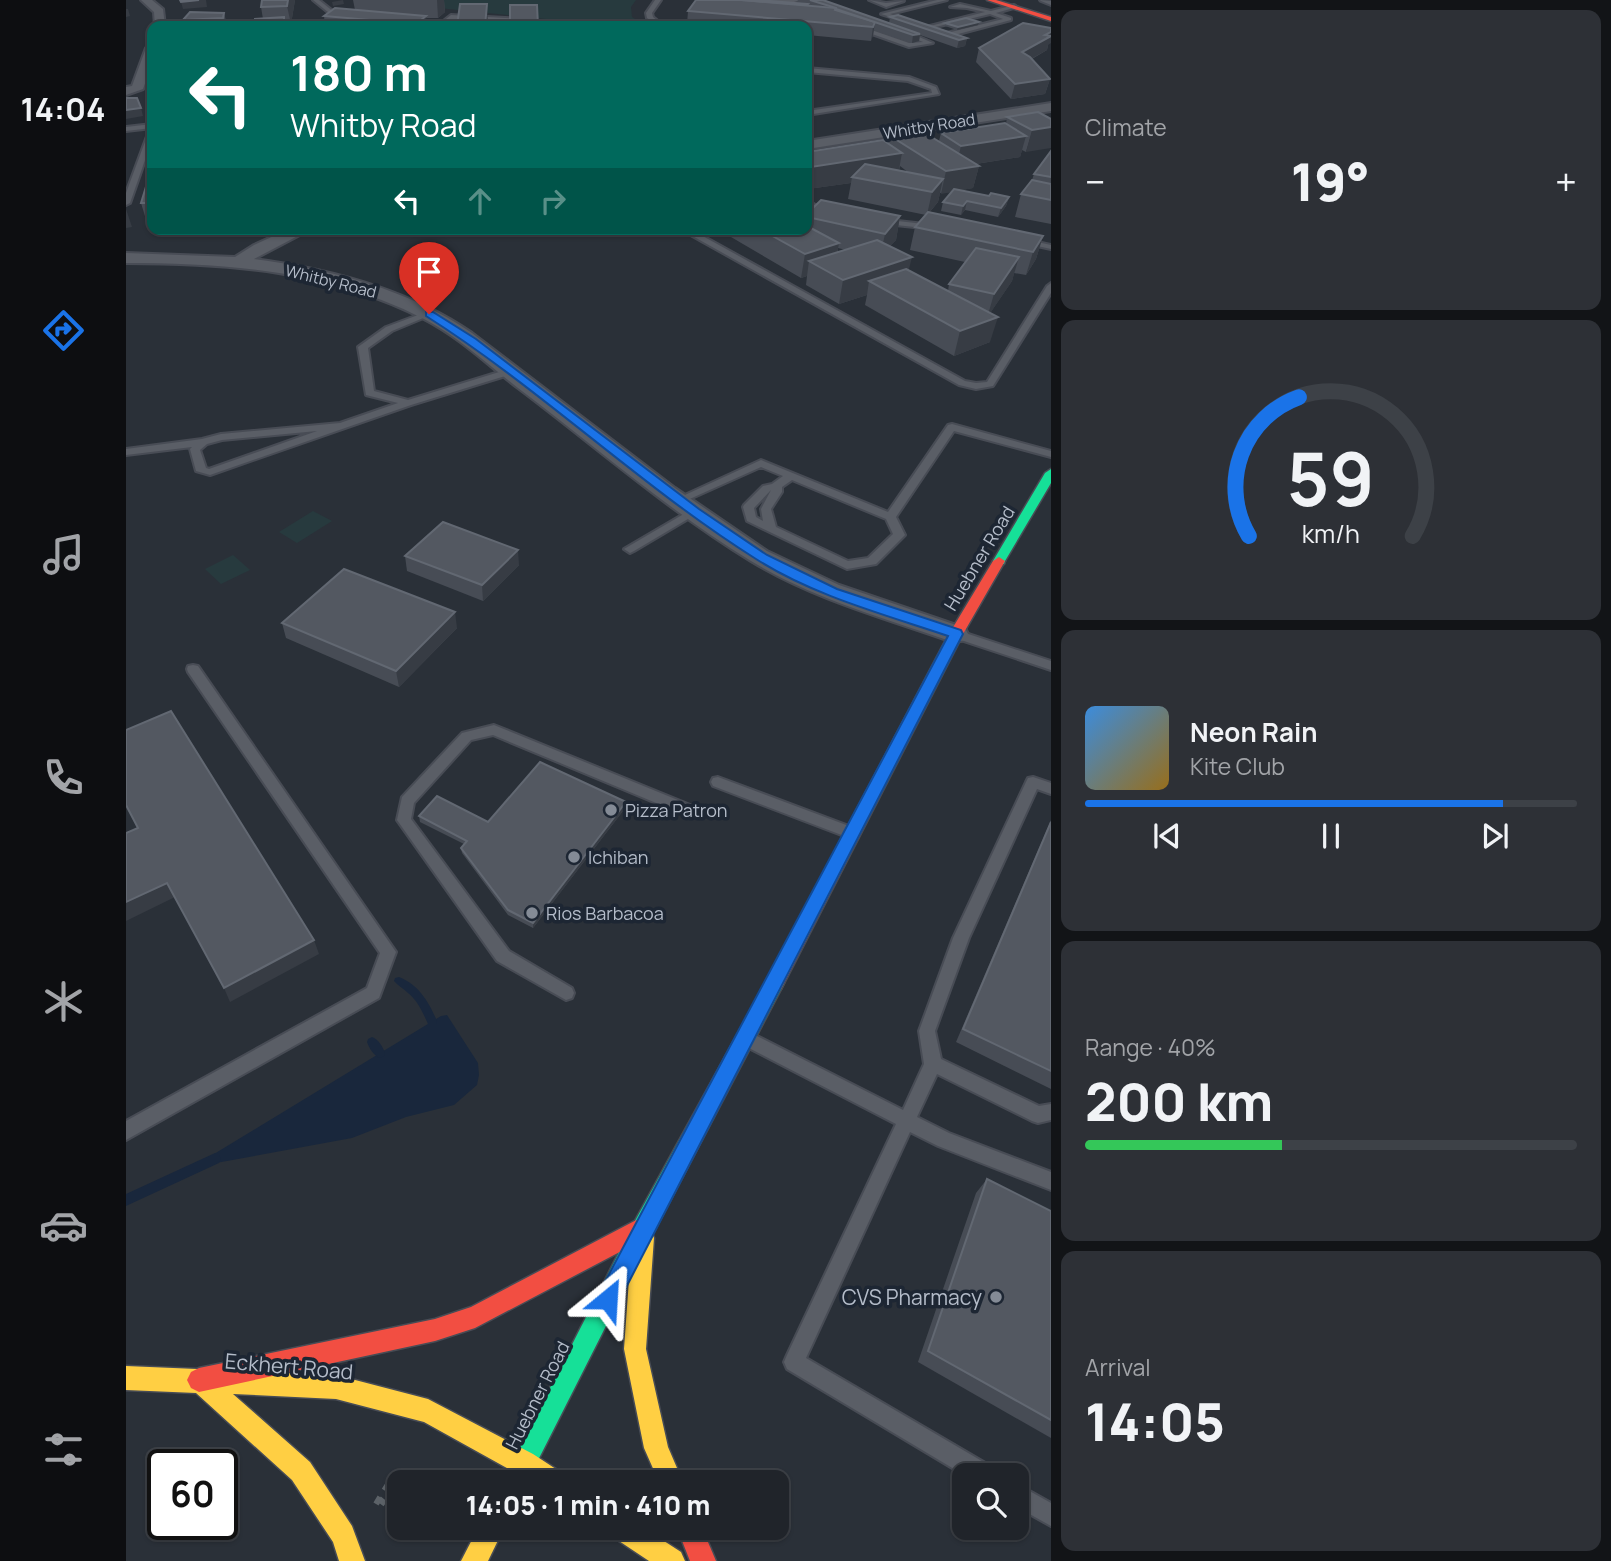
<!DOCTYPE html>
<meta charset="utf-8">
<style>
body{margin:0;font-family:Manrope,sans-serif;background:#2d3036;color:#f1f3f6;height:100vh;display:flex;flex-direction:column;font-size:26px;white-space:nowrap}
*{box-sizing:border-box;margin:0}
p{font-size:23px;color:#a2a4a8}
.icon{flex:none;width:38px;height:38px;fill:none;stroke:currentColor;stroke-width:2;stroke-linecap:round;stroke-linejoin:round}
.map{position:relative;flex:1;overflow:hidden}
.drawer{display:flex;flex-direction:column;gap:10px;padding:10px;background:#121417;width:560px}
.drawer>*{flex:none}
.top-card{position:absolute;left:21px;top:21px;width:665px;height:214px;border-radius:14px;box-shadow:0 2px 5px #0004,0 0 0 2px #3d4147;background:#00695c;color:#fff;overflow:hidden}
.buttons{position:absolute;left:826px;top:1463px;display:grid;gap:14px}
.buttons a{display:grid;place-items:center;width:77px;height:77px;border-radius:14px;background:#20242a;box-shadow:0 2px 5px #0004,0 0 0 2px #3d4147;font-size:35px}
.speed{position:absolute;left:21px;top:1449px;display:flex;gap:14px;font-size:35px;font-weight:700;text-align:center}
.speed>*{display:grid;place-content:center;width:91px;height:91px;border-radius:50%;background:#20242a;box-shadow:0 2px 5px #0004,0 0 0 2px #3d4147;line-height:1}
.speed .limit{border:4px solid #111;border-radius:10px;background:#fff;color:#111}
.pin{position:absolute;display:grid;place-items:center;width:60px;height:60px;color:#fff;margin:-72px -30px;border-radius:50% 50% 50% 0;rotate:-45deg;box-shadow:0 0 7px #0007}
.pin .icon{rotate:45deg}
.me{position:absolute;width:77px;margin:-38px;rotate:27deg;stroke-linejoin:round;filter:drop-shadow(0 0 5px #0008)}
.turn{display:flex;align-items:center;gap:24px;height:147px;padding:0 28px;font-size:32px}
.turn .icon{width:91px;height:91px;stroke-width:2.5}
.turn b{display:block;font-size:49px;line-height:60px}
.lanes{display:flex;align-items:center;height:66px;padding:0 28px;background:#0003;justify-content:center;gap:35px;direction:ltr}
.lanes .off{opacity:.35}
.big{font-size:52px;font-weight:800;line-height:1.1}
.drawer .widget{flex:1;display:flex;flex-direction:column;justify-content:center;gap:10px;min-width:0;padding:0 24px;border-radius:14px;background:#2d3036}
.drawer .dial{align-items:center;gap:0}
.dial svg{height:182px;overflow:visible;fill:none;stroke:#3d4147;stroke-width:7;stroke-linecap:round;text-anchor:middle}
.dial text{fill:#f1f3f6;stroke:none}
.song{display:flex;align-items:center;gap:21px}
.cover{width:84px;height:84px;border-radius:10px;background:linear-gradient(135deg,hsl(210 70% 55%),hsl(40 70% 35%))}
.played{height:7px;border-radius:4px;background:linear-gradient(90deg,#1a73e8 85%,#3d4147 85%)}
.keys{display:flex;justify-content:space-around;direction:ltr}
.heat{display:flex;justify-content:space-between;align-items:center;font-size:38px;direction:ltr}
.charge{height:10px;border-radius:5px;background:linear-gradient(90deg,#34c759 40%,#3d4147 0)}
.trip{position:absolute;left:261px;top:1470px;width:402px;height:70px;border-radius:14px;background:#20242a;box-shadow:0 2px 5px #0004,0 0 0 2px #3d4147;font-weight:800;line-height:70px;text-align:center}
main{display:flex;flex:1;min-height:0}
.dock{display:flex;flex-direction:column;width:126px;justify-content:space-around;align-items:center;background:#0d0e11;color:#a2a4a8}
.dock .icon{width:49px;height:49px}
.dock .current{color:#1a73e8}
.dock b{font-size:32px;color:#f1f3f6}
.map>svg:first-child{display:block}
.green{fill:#273a3e}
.water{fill:#19273c}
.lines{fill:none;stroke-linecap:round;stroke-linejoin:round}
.stream{fill:#19273c;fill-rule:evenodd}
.lane-casing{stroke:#484c55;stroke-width:4}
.street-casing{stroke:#484c55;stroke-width:4}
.fast-casing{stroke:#484c55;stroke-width:3}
.slow-casing{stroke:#484c55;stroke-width:3}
.jam-casing{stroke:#484c55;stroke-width:3}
.path{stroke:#5c6268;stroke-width:6;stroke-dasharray:8 8;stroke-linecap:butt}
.lane{fill:#5a5e66;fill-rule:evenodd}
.street{fill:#5a5e66;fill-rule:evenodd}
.fast{fill:#16e098;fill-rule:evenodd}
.slow{fill:#ffcf43;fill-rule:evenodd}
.jam{fill:#f24e42;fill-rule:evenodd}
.wall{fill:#474c55;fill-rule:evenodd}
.shaded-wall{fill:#373c44}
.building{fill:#535861;stroke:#626872;stroke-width:2}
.route{fill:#1a73e8;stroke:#114b97;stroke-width:2}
.poi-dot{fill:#848b96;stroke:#1d2633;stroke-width:2.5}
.labels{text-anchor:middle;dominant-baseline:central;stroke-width:7;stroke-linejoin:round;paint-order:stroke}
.far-street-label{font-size:16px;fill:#b4bcc9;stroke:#1d2633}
.street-label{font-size:18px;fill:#b4bcc9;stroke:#1d2633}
.poi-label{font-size:18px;fill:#b4bcc9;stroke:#1d2633;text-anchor:start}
.near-poi-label{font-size:21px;fill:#b4bcc9;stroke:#1d2633;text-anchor:end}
.near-street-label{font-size:21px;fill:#b4bcc9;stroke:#1d2633}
</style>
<main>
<nav class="dock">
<b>14:04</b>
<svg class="icon current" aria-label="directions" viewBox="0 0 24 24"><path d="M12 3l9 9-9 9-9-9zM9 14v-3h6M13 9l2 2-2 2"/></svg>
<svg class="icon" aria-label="music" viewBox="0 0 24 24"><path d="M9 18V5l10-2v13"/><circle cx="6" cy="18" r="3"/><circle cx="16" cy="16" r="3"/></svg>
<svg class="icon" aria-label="phone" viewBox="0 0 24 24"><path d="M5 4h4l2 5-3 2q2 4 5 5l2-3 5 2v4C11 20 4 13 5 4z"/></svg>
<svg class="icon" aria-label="climate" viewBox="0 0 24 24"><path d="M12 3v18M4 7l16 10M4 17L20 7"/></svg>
<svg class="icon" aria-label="car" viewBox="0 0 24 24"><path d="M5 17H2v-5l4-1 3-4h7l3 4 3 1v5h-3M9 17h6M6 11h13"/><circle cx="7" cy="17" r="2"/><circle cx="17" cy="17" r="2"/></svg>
<svg class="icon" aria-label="filters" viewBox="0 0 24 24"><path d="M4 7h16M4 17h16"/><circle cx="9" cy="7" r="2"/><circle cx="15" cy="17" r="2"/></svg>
</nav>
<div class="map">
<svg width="925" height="1561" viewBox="0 0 925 1561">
<rect width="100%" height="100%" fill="#2a3038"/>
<g class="green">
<polygon points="233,0 510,0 505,7 506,17 520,26 420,19"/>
<polygon points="187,511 206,521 171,543 153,532"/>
<polygon points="107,555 124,570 95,584 79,569"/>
</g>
<polygon class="water" points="321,1015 352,1063 353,1075 351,1085 328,1105 280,1117 226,1138 90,1163 88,1154 315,1016"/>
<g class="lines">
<g class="stream">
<path d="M273 977C293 985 303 1002 311 1021L310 1024 306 1026 302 1024C297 1013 292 1001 282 993 277 988 272 986 268 981L269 978Z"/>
<path d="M246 1037C252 1039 257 1047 259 1053L258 1056 254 1058C248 1056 243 1048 241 1042L242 1039Z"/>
<polygon points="89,1153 93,1155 95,1159 93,1163 0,1206 0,1194"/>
</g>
<g class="lane-casing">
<g id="lane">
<polygon points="187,0 193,0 218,20 213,21"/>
<polygon points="529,0 535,0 526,13 527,17 538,26 532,26 521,18 520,13"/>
<polygon points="633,0 674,0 668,2 685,9 682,11 665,5"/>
<polygon points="743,0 760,3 778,1 760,7"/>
<polygon points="811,0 821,0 764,14 784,21 784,23 755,14"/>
<polygon points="914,0 925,1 925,5 915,1"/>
<path d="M834 4 865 11 888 5 891 7 870 13 885 18V20L821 37 796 28 859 12 841 8 824 7ZM864 14 877 19 821 33 805 28Z"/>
<polygon points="325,15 400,19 403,21 326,19 317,26 311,26"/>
<polygon points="444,24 475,24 478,26 441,26"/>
<polygon points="731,25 783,43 797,42 775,33 777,30 807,43 783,47 729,28"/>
<polygon points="681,68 783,77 810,87 813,94 681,115 681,111 806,93 805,89 782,81 681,72"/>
<polygon points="26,124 26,128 0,131 0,127"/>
<polygon points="26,129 26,140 4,203 0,205 0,193 23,131"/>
<polygon points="681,200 689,205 711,211 707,213 684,209 681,206"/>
<polygon points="754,219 807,225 811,227 807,229 751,223 750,221"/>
<polygon points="554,229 564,229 839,381 850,383 861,382 921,286 925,283 925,293 867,386 850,389 833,385"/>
<polygon points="893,238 925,245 925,249 893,242"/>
<path d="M300 312 307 314 266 331 242 348 248 391 282 400 383 369 386 370V374L285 405 84 475 70 471 64 449 66 447 0 455V449L76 439 95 434 214 423 272 403 240 395 232 347 260 327ZM191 431 83 469 80 468 74 450 81 444 96 440Z"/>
<path d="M826 424 925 451V457L828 431 770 517 779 535 750 564 721 569 621 521 617 507 618 505 637 486 646 484 657 476 635 467 557 502 553 503 548 500 635 460 762 512 822 425ZM666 480 760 519 767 534 742 558 722 561 650 527 645 509 656 492V487ZM645 490 635 509 637 521 630 517 628 508Z"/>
<polygon points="568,508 573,511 572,513 508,551 504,553 498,549"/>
<polygon points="830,630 925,661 925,670 826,637 824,634"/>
<polygon points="67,665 72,666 270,952 253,998 0,1140 0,1121 241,988 254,953 62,672 61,669 62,666"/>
<polygon points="368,725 569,807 571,811 569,815 559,815 367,735 345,740 288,803 285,819 383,951 446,988 448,993 446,998 440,1000 371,961 271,820 276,797 336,733"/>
<polygon points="592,777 731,829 733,833 731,837 726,839 587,786 585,782 587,778"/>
<polygon points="907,777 925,783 925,794 911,789 843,938 809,1031 815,1059 913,1106 925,1104 925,1120 912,1123 906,1121 811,1074 791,1117 823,1133 925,1172 925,1190 812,1146 784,1132 680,1358 866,1467 869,1475 838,1475 661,1369 658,1362 661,1355 770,1124 615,1044 613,1039 615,1034 621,1031 627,1034 777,1110 798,1064 793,1031 827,938 900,782 902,778"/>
<polygon points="891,1484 925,1503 925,1526 891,1507"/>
</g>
</g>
<g class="street-casing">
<g id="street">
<polygon points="15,0 26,0 37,9 39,26 29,26 28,12"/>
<polygon points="26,45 26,64 17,89 0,95 0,87 6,86 20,48"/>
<polygon points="925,103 925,111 681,149 681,141"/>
<path d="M163 229H185L128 259C204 269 282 289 346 333L549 488 641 551 713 585 839 628 842 634 839 640 830 642 821 640C755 617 686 598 625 561 543 511 469 446 392 388 361 364 333 337 298 319 205 271 103 263 0 263V253L109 257 128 245Z"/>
</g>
</g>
<g class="fast-casing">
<g id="fast">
<polygon points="925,469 925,483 879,561 878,564 868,564 867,561 919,473"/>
<polygon points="649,975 655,977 658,983 655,989 526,1235 401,1482 376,1482 510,1219 643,977"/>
</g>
</g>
<g class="slow-casing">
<g id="slow">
<polygon points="517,1227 525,1230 528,1238 520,1349 542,1447 557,1482 533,1482 518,1448 498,1349 506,1238 509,1230"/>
<polygon points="0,1366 210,1375 302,1399 407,1454 436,1473 439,1482 406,1482 298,1422 210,1399 107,1394 184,1462 226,1526 239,1561 213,1561 207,1542 166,1480 70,1393 0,1390"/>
<polygon points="352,1528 378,1528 362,1561 335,1561"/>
<polygon points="484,1528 518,1528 555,1552 559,1561 523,1561 487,1537"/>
</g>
</g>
<g class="jam-casing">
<g id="jam">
<polygon points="861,0 870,0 925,17 925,21"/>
<polygon points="873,557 879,561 837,634 655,989 649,991 643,989 640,983 643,977 823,634 867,561"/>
<polygon points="518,1216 526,1219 529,1227 526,1235 349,1328 309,1341 73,1392 65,1388 61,1380 65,1372 73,1368 309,1319 345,1307"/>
<polygon points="551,1528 576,1528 590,1561 564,1561"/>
</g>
</g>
<g class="path">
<polyline points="253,1499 270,1512"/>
<polyline points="250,1504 266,1478"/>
</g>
<use href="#lane" class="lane"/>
<use href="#street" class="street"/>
<use href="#fast" class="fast"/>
<use href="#slow" class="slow"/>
<use href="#jam" class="jam"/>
</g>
<g class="wall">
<polygon points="136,0 169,0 165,24 159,25 159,26 129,26 137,19 135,7"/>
<polygon points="227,0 318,0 319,12 312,18 300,18 301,26 199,26 198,16 229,10"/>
<polygon points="672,0 684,0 763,23 764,17 841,38 839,46 831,48 794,35 793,41 786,43 748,30 745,41 681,35 681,26 582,26 561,24 562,11 671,3"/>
<polygon points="98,13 100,21 99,25 59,26 57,20"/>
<polygon points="819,23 852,25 831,30 819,26"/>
<polygon points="922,45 921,50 906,59 924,79 919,94 885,99 850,62 853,48"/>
<path d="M912 112 900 152 896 150 894 157 850 164 853 166 847 188 835 190 863 196 883 197 880 206 872 217 839 210 835 215 815 211 817 202 825 192 814 193 812 202 803 213 917 236 910 259 900 275 888 273 886 281 864 313V342L828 356 739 305 741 295 713 304 680 285 681 276 675 278 605 237 606 229H681V214L774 216 770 240 764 246 783 270 822 291 823 284 839 262 784 250 789 227 800 215 722 199 725 183 682 189H681V152L761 143 763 135 813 141 815 133 880 124 881 117ZM774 166 783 173 773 171ZM712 248 720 250 712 252Z"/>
<polygon points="925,151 925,224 889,217 895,194 906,180 908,174"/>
<polygon points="26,167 26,226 22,226 15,203"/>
<polygon points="573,229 595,229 581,233"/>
<polygon points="279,556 393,565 357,601 281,571"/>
<polygon points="156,623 331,628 273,687 160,638"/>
<polygon points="500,802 500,807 407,928 382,915 336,853 335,848 338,844 294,822 293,816 362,822"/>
<polygon points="925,820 925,1089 830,1042"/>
<polygon points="861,1179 925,1211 925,1438 792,1362 850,1193"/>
</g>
<g class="shaded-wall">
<polygon points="73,0 80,0 81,7 57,9 55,2"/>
<polygon points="162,0 169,0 165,24 161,6"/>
<polygon points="217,0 218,4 207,6 206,2"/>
<polygon points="311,0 318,0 319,12 312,18"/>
<polygon points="361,4 362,26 359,26"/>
<polygon points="0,9 2,9 4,16 0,17"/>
<polygon points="300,16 301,26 290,26 290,24"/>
<polygon points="749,22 747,36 745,41 747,27"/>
<polygon points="853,22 852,25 831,30 832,27"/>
<polygon points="925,32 925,43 922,45 921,50 892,66 896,52"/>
<polygon points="794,34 793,41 786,43 787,35"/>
<polygon points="841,38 839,46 831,48 833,40"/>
<polygon points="924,79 919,94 885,99 889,84"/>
<polygon points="15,108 17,116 0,119 0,110"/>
<polygon points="925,127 925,148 900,152 906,130"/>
<polygon points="900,136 894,157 830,167 835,146"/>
<polygon points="776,153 772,175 726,177 725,183 682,189 685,167"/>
<polygon points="853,166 847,188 815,194 820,171"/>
<polygon points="817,179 812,202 801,215 806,192"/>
<polygon points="883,197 880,206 872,217 875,208"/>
<polygon points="841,201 839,210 835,215 837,206"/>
<polygon points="0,209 6,227 0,228"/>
<polygon points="774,216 770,240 754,257 759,234"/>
<polygon points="581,229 595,229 581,233"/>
<polygon points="917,236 910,259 900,275 907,252"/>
<polygon points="713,243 709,267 683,261 681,276 675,278 679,254"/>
<polygon points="786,257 780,281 743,281 741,295 713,304 717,280"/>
<polygon points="893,257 886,281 861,318 868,294"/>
<polygon points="872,317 864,342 828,356 834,331"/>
<polygon points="392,550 393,565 357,601 356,585"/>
<polygon points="329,612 331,628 273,687 270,671"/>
<polygon points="500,802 500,807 407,928 407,923"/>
<polygon points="41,883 49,897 0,921 0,902"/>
<polygon points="188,940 193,954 104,1002 98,988"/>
</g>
<g class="building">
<polygon points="54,0 73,0 55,2"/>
<polygon points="136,0 162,0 161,6 135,7"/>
<polygon points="570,0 616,0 710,8 709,10 749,22 747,27 562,11"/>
<polygon points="615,0 632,0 682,4 681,5"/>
<polygon points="684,0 697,0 794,34 787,35 710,9 710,8"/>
<polygon points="334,4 361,4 359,26 331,26"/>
<polygon points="384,5 411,5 412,26 384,26"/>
<polygon points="209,8 300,16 290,24 198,16"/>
<polygon points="64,12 98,13 97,18 57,20"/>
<polygon points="772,15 841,38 833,40 764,17"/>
<polygon points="158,17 158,26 129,26 129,19"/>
<polygon points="840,18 853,22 832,27 819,23"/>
<polygon points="897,23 925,28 925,32 919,35 925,36 896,52 904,57 924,79 889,84 853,48"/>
<polygon points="203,24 223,26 200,26"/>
<polygon points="483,25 501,25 501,26 484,26"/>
<polygon points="0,98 11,98 15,108 0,110"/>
<polygon points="912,112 925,119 925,127 906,130 881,117"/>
<polygon points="879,123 900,136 835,146 815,133"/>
<polygon points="794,130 853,166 820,171 763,135"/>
<polygon points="757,140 776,153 685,167 681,164 681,152"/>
<polygon points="925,151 925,177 908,174"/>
<polygon points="739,164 817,179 806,192 726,177"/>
<polygon points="26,167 26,203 15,203"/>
<polygon points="906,180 925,184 925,200 895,194"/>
<polygon points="828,189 863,196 865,193 883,197 875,208 841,201 837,206 817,202"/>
<polygon points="695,200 774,216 759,234 681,217 681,214"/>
<polygon points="802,212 917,236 907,252 789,227"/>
<polygon points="681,226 713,243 679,254 634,229 681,229"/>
<polygon points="751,240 786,257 717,280 683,261"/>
<polygon points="850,248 893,257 868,294 823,284"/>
<polygon points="780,269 872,317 834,331 743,281"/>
<polygon points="317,522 392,550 356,585 279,556"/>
<polygon points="218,569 329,612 270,671 156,623"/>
<polygon points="45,711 188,940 98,988 41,883 0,902 0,833 12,828 0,805 0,730"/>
<polygon points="414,762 500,802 407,923 382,910 335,848 341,841 293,816 311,796 362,822"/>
<polygon points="925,822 925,1071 837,1029"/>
<polygon points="861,1179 925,1211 925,1420 802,1351"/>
</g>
<path class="route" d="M300 312H307L350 339 573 509 641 555 711 589 835 630 837 634 490 1307 482 1310 474 1307 470 1299 474 1291 822 636C757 614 688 596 630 559 514 486 415 389 300 316Z"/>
<g class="poi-dot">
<circle cx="485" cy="810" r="7"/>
<circle cx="448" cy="857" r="7"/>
<circle cx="406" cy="913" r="7"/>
<circle cx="870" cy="1297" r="7"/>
</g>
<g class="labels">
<g class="far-street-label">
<text transform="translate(803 126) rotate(-9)">Whitby Road</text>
<text transform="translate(205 281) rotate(14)">Whitby Road</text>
</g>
<g class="street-label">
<text transform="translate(853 558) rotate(-59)">Huebner Road</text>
<text transform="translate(411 1395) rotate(-63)">Huebner Road</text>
</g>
<g class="poi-label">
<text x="499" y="810">Pizza Patron</text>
<text x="462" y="857">Ichiban</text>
<text x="420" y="913">Rios Barbacoa</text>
</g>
<g class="near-poi-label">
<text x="856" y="1297">CVS Pharmacy</text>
</g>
<g class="near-street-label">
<text transform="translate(163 1366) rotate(5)">Eckhert Road</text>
</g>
</g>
</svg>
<div class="buttons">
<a><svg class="icon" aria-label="search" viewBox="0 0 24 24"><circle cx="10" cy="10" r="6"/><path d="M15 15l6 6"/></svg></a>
</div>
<div class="speed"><div class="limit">60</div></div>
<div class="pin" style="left:303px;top:314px;background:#d93025"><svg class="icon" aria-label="arrive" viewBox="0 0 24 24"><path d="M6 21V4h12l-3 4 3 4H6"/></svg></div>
<svg class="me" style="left:482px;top:1299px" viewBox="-20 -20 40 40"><path d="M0-17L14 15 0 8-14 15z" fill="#1a73e8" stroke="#fff" stroke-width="4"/></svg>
<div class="trip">14:05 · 1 min · 410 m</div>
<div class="top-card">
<div class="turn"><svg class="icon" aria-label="left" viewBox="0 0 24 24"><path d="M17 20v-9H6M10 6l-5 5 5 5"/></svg><div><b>180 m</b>Whitby Road</div></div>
<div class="lanes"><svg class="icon" aria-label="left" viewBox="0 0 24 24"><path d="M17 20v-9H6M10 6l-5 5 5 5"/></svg><svg class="icon off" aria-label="ahead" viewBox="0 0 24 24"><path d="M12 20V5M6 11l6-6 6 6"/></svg><svg class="icon off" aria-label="right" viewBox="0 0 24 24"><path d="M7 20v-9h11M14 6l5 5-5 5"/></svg></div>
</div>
</div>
<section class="drawer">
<div class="widget"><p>Climate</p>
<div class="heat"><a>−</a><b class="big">19°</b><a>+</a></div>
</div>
<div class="widget dial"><svg viewBox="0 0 100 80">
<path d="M14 69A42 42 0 1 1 86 69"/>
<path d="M14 69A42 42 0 0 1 36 8" stroke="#1a73e8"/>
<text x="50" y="56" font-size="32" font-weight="700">59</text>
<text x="50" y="72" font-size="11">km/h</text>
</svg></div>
<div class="widget">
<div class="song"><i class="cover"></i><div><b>Neon Rain</b><p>Kite Club</p></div></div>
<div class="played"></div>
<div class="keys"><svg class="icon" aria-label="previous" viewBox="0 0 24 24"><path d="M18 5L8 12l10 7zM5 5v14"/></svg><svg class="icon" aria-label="pause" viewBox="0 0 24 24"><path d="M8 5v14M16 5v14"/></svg><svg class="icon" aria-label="next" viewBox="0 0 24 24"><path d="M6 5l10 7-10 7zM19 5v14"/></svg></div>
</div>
<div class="widget"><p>Range · 40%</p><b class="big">200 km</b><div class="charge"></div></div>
<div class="widget"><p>Arrival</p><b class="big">14:05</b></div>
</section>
</main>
